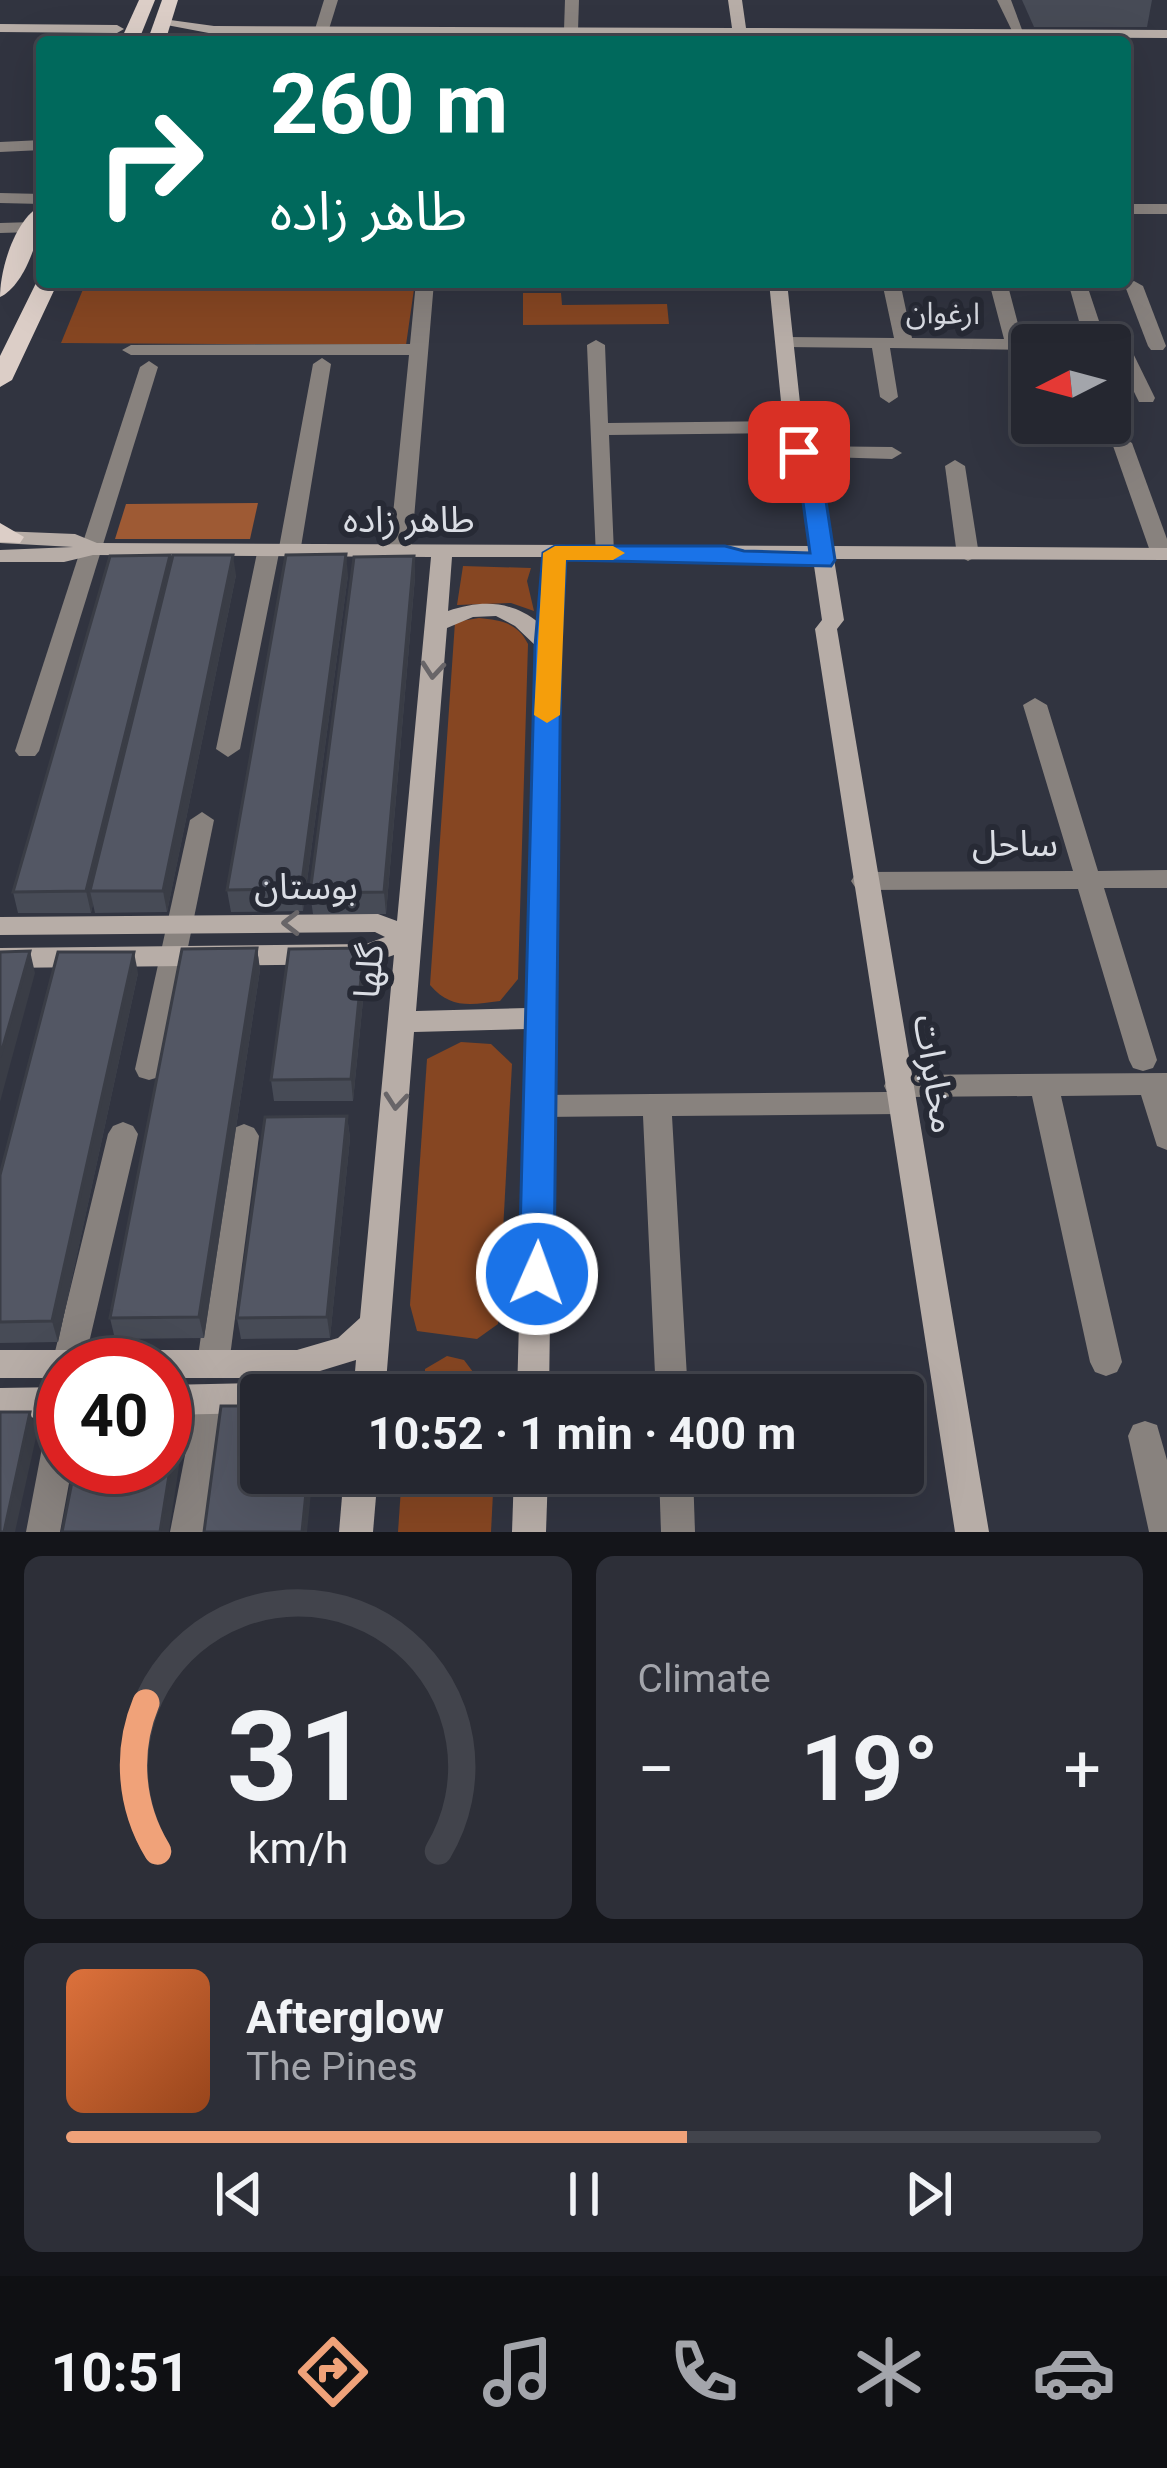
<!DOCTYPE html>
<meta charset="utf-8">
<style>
body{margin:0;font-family:Roboto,"Noto Sans Arabic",sans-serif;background:#2d2f38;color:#f1f3f6;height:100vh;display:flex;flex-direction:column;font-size:45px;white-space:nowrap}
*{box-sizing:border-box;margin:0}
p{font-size:39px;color:#a3a5ab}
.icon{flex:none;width:66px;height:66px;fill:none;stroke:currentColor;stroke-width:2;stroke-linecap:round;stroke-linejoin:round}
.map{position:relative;height:1532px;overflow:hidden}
.side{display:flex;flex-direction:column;gap:24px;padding:24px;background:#14151a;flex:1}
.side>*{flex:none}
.guide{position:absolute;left:36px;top:36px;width:1095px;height:252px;border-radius:12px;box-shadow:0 12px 48px #0002,0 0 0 3px #42444c;background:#00695c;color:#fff;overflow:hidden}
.needle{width:78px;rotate:264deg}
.fabs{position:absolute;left:1011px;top:324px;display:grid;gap:24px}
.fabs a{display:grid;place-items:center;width:120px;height:120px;border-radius:12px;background:#252730;box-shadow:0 12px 48px #0002,0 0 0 3px #42444c;font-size:60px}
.speed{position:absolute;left:36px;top:1338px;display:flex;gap:24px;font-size:60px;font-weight:700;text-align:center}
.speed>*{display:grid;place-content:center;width:156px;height:156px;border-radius:50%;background:#252730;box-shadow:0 12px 48px #0002,0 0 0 3px #42444c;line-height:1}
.speed .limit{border:18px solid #d22;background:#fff;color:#111}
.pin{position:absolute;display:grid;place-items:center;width:102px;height:102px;color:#fff;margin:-51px;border-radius:24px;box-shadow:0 6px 18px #0006}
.me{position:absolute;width:132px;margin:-66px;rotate:2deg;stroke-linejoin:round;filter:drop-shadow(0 0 9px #0008)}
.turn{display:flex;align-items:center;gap:42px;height:252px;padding:0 36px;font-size:54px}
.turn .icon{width:156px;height:156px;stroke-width:2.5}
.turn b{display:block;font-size:84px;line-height:102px}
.big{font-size:90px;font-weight:700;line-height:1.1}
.side .tile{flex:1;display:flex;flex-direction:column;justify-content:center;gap:18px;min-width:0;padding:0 42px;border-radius:18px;background:#2d2f38}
.side .dial{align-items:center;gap:0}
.dial svg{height:312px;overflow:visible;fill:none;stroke:#42444c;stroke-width:7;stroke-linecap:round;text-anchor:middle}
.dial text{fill:#f1f3f6;stroke:none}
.song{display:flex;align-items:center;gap:36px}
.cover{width:144px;height:144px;border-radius:18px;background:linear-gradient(135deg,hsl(20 70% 55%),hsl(20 70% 35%))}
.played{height:12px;border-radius:6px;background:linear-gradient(90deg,#f0a279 60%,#42444c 60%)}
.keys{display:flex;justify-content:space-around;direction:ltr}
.heat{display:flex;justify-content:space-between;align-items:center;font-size:66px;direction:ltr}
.side .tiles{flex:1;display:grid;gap:24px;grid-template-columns:1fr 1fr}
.tile:last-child{grid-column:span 2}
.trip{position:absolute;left:240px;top:1374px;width:684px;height:120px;border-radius:12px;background:#252730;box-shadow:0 12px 48px #0002,0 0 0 3px #42444c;font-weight:700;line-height:120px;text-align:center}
.menu{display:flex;height:192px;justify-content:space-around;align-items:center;background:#0f1013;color:#a3a5ab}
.menu .icon{width:84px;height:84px}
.menu .active{color:#f0a279}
.menu b{font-size:54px;color:#f1f3f6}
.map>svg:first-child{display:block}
.green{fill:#864622}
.forest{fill:#9e5a34}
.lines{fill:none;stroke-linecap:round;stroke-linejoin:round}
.street{fill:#88827e;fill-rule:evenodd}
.secondary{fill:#b7ada7;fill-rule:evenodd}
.primary{fill:#dccec7;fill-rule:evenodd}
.wall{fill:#474b56}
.shaded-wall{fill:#3a3d46}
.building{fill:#535764;stroke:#3a3d46;stroke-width:3}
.oneway{stroke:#686568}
.route{fill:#1a73e8;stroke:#114b97;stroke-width:3}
.slow{fill:#f59e0b}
.labels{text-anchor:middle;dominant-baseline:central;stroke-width:12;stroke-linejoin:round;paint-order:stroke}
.far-street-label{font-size:30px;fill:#dadde4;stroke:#272a35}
.street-label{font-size:36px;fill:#dadde4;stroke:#272a35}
</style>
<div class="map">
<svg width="1167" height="1532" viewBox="0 0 1167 1532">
<rect width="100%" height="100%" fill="#313440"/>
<g class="green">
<polygon points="86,282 415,282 406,345 61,343"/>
<polygon points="523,293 561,293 562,305 667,304 669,324 523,325"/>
<polygon points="463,566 531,568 527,581 534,611 511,603 457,605"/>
<path d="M479 618C501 620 518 623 528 644L518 979 500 1001C471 1005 450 1009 430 985L455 622Z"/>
<polygon points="461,1042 491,1044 512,1064 498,1324 477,1339 417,1331 410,1305 427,1059"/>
<polygon points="447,1356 464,1360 473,1372 472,1386 465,1395 425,1391 425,1369"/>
<polygon points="402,1473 494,1473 491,1532 398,1532"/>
</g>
<polygon class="forest" points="258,503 250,539 115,539 126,504"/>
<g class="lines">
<g class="street">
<polygon points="324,0 338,0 325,42 311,42"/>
<polygon points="565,0 579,0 578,30 571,34 564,30"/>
<polygon points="997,0 1011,0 1024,35 1014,35"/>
<polygon points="42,140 42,150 0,152 0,142"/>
<polygon points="0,193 42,194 42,204 0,203"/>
<rect x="1125" y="204" width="42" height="10"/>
<polygon points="0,223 33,222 41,227 33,232 0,233"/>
<polygon points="1134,281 1143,286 1166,346 1163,350 1151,350 1148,346 1125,286"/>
<polygon points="416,282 434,282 411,554 400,560 389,554 409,355 131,355 122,350 131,345 410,344"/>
<polygon points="882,282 900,282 912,338 1004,339 989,282 1007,282 1022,339 1084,339 1068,282 1086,282 1107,345 1032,345 1032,350 890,348 898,397 889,403 880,397 872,348 786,347 777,342 786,337 894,338"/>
<polygon points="596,340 605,345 608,423 796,421 806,427 796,433 609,435 614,553 603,559 596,557 587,345"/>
<polygon points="1120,340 1129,345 1155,398 1153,402 1139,402 1137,398 1111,345"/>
<polygon points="322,358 331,364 300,553 289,559 279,553 240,749 228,757 216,749 257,553 268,547 278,553 313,364"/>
<polygon points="149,361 158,367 39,751 35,756 19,756 15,751 140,367"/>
<polygon points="1122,437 1132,443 1167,539 1167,559 1155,558 1151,554 1112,443"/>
<polygon points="799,446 892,447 902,453 892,459 792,456 792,448"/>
<polygon points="955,460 965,466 979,555 968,561 957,555 945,466"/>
<polygon points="1035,698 1047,705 1098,871 1167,870 1167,888 1104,888 1157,1060 1153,1068 1143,1071 1133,1068 1129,1060 1078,889 864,890 855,887 851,881 855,875 864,872 1073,871 1023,705"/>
<polygon points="202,812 214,820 163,1069 159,1077 149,1080 139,1077 135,1069 190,820"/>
<polygon points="1167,1073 1167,1150 1157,1146 1141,1095 1061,1096 1122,1362 1117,1372 1106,1376 1095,1372 1090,1362 1032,1096 911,1097 914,1103 910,1111 900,1114 672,1116 688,1395 656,1395 643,1116 541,1117 531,1114 527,1106 531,1098 541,1095 887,1092 884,1086 888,1078 898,1075"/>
<polygon points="123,1122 133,1126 138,1134 84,1364 63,1365 63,1376 57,1374 52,1364 108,1134 113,1126"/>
<polygon points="244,1124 254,1128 259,1136 229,1364 224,1374 213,1378 202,1374 197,1364 229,1136 234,1128"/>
<polygon points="212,1384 224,1389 228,1399 204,1532 170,1532 196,1399 200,1389"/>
<polygon points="63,1412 63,1467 72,1467 60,1532 26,1532 46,1427 51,1416"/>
<polygon points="1145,1421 1157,1425 1167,1460 1167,1532 1149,1532 1128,1436 1133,1425"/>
<polygon points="659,1473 693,1473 695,1532 661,1532"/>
</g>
<g class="secondary">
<polygon points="728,0 742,0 746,28 1167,30 1167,38 747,36 748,42 734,42 733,36 214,34 156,23 163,19 214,26 732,28"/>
<polygon points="0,24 117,25 124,29 117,33 0,32"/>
<path d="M769 282H787L803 431 816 485 824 501 832 546 1167 548V560L834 559 844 620 837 629 989 1532H955L815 629 822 620 813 559 565 558 559 646 549 1395H517L527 1029 414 1032 385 1395H353L356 1360 297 1378H165V1365H63V1378H0V1350H297L338 1338 360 1318 394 955 368 964 0 968V948L366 944 385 937 375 932 0 935V917L378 914 397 921 431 557 93 555 64 562H0V550L73 547 0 543V531L75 534 97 543 811 546 804 501 796 485 784 431ZM452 557H544L539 623C511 600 481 600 448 611ZM496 616 515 626 537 647 527 1008 416 1011 447 628 473 617Z"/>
<polygon points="261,1383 273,1388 276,1395 261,1395 261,1413 165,1415 165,1385"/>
<polygon points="63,1387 63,1417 0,1418 0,1388"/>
<polygon points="344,1473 378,1473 373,1532 339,1532"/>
<polygon points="514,1473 548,1473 546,1532 512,1532"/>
</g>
<g class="primary">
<polygon points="139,0 155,0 138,42 120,42"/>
<polygon points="162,0 178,0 165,42 147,42"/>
<path d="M42 205C42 232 26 285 0 297 0 269 15 218 42 205Z"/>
<polygon points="39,277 42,282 58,282 12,380 0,387 0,356"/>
<polygon points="0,523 24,537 20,543 0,542"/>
</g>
</g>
<g class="wall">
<polygon points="1022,0 1152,0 1147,27 1034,27"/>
<polygon points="170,555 171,564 236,575 167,912 95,913 93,904 91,913 18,913 13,892"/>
<polygon points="414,556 415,577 386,914 313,914 310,893"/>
<polygon points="348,575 303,911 231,912 227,890"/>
<polygon points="257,948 260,970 204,1338 115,1339 110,1318"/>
<polygon points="366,970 353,1101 274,1101 271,1080"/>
<polygon points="138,973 58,1342 0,1343 0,1175"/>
<polygon points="347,1116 350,1138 330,1338 241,1339 237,1318"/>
</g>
<g class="shaded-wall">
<polygon points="346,554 348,575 303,911 301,889"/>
<polygon points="170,555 173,576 90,891 93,904 91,913 86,891"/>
<polygon points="233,555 236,575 167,912 163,891"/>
<polygon points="414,556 415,577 386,914 384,892"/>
<polygon points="257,948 260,970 204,1338 199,1317"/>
<polygon points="364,948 366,970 353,1101 351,1079"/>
<polygon points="30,951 35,973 0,1102 0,1057"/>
<polygon points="134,952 138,973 58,1342 52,1321"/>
<polygon points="347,1116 350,1138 330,1338 327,1317"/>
<polygon points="30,1412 37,1433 15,1532 4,1532"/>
<polygon points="178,1419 183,1440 169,1532 160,1532"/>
<polygon points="308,1473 313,1473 307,1532 302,1532"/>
</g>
<g class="building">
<polygon points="346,554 301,889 227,890 286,555"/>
<polygon points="170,555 86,891 13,892 110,556"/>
<polygon points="173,555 233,555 163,891 90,891"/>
<polygon points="414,556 384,892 310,893 354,557"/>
<polygon points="257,948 199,1317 110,1318 182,949"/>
<polygon points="364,948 351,1079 271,1080 289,949"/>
<polygon points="30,951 12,1015 0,1057 0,952"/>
<polygon points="58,952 134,952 52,1321 0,1322 0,1175"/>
<polygon points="347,1116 327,1317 237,1318 265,1117"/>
<polygon points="221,1406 261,1406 261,1473 308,1473 302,1532 204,1532"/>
<polygon points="0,1412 30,1412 4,1532 0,1532"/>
<polygon points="165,1419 178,1419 160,1532 62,1532 75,1467 165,1467"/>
</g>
<defs><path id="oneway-chevron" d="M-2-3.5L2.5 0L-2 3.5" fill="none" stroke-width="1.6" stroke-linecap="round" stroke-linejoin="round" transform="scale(3)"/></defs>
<g class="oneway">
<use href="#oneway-chevron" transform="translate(433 670) rotate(95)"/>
<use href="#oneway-chevron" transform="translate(291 923) rotate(180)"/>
<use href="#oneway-chevron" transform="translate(396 1101) rotate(95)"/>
</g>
<polygon class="route" points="799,446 810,452 816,488 826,501 835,560 831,566 566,560 561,646 554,1274 549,1284 537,1288 524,1284 519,1274 535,646 543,553 555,546 725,546 744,551 810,553 803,502 793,489 788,452"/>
<polygon class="slow" points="555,546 613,546 625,553 613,560 566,560 560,715 547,723 534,715 543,553"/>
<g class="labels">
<g class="far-street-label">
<text transform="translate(943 313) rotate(1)">ارغوان</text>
</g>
<g class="street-label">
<text x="409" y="520">طاهر زاده</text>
<text x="1015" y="844">ساحل</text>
<text x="306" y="887">بوستان</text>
<text transform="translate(369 971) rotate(-85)">گلها</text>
<text transform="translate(935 1074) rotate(81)">مخابرات</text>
</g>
</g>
</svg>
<div class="fabs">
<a><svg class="needle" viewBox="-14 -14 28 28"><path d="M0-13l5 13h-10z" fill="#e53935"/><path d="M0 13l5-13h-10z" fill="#a3a5ab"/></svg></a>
</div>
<div class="speed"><div class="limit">40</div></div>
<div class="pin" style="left:799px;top:452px;background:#d93025"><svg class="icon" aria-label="arrive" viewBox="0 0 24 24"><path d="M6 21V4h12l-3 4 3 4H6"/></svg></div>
<svg class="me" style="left:537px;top:1274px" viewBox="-20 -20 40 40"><circle r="17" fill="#1a73e8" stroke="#fff" stroke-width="3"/><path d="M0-11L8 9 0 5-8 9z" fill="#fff"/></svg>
<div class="trip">10:52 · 1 min · 400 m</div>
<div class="guide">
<div class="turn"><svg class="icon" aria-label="right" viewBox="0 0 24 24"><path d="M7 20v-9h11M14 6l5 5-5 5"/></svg><div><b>260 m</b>طاهر زاده</div></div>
</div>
</div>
<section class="side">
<div class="tiles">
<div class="tile dial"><svg viewBox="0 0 100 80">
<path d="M14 69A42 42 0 1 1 86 69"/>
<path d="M14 69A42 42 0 0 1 11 31" stroke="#f0a279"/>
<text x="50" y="56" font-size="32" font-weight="700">31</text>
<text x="50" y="72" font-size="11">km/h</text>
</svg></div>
<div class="tile"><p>Climate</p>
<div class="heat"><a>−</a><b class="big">19°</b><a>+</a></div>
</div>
<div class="tile">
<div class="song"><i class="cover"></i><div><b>Afterglow</b><p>The Pines</p></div></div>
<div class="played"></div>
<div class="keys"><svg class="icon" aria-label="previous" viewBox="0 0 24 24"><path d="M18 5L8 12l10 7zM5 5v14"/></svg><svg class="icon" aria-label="pause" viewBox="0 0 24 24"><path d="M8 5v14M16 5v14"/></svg><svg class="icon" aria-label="next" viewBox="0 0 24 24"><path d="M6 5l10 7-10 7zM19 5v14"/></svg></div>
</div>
</div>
</section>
<nav class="menu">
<b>10:51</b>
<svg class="icon active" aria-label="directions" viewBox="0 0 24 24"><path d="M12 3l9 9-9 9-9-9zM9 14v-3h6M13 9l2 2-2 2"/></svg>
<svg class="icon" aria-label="music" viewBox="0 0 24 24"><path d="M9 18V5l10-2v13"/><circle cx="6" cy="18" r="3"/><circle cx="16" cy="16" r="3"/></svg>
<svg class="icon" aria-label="phone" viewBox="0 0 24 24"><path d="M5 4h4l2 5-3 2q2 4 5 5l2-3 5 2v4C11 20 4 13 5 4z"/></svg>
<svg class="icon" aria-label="climate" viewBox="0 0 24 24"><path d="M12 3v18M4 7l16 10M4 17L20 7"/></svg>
<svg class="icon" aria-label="car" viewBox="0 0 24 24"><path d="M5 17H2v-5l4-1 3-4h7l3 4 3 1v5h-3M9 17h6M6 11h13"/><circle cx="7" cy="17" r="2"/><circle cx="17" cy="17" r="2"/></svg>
</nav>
